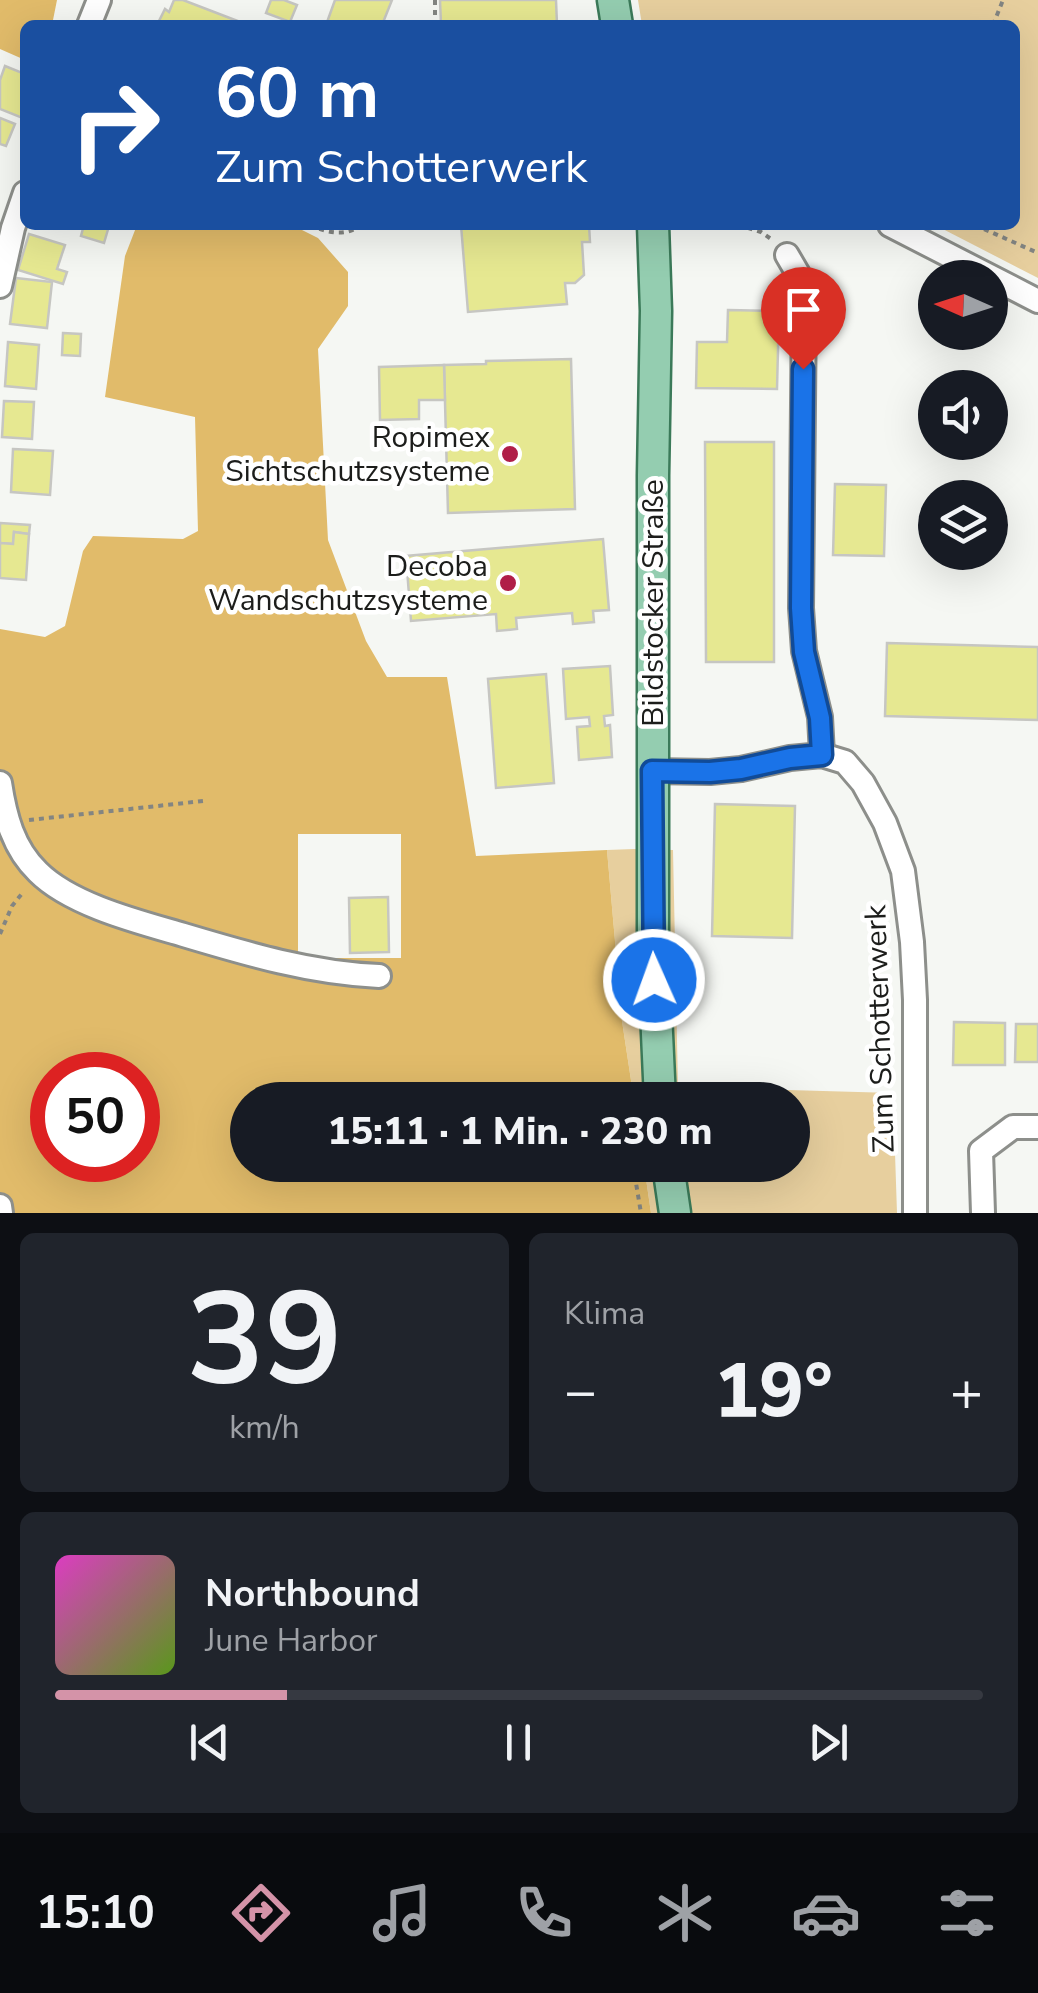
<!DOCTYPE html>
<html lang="de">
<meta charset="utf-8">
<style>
body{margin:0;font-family:"Nunito Sans",sans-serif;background:#20242c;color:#f1f3f6;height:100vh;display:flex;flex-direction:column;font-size:38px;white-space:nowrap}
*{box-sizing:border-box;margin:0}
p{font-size:32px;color:#9ea1a6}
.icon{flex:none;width:55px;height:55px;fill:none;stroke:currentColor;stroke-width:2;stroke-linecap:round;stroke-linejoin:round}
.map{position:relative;height:1213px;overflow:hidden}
.sheet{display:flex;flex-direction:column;gap:20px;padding:20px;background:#0d0f14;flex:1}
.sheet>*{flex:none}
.banner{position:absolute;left:20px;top:20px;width:1000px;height:210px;border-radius:15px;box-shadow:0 10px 40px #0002;background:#1a4fa0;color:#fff;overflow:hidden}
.needle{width:65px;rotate:273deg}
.controls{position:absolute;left:918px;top:260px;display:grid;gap:20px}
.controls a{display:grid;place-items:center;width:90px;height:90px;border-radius:50%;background:#171b24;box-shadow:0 10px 40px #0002;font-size:50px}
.speed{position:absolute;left:30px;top:1052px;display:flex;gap:20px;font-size:50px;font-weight:700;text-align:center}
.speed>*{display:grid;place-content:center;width:130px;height:130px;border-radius:50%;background:#171b24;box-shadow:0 10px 40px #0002;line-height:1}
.speed .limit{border:15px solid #d22;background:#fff;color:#111}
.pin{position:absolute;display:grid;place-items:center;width:85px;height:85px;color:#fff;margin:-102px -42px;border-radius:50% 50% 50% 0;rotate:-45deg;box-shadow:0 0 10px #0007}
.pin .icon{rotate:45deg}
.me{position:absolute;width:110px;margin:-55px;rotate:358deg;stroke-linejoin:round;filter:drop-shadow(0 0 8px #0008)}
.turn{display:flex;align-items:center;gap:35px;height:210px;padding:0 30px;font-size:45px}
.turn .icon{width:130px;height:130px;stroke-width:2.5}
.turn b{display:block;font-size:70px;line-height:85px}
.big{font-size:75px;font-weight:800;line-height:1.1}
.sheet .card{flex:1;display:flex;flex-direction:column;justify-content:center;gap:15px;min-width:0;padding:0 35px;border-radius:15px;background:#20242c}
.sheet .dial{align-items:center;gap:0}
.dial b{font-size:130px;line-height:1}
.song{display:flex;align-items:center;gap:30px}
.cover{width:120px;height:120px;border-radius:15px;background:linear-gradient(135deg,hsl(310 70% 55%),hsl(90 70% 35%))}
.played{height:10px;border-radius:5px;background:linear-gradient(90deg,#d493a8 25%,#363941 25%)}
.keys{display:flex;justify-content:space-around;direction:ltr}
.heat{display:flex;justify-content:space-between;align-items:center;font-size:55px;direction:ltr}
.sheet .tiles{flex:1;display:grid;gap:20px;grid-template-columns:1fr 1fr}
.card:last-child{grid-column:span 2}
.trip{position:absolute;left:230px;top:1082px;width:580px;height:100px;border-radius:50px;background:#171b24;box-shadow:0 10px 40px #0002;font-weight:800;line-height:100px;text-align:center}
.tab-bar{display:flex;height:160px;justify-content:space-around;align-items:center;background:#090b0e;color:#9ea1a6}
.tab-bar .icon{width:70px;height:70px}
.tab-bar .current{color:#d493a8}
.tab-bar b{font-size:45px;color:#f1f3f6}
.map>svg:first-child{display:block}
.green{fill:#e7cf9e}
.forest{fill:#e1bb6a;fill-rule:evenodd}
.building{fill:#e6e891;stroke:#c6c6c2;stroke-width:2.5}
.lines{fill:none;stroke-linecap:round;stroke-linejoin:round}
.minor-casing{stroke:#8d8f8b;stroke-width:28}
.major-casing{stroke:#3b7a59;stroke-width:35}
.path{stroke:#838582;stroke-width:4;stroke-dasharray:5 5;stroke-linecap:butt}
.minor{stroke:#fff;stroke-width:22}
.major{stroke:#94cdb0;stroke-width:30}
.route-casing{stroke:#114b97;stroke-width:25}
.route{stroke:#1a73e8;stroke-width:18}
.poi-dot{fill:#b01e48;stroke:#fff;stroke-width:4}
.labels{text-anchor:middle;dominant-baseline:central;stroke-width:9;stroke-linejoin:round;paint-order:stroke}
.poi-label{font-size:30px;fill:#1c1d1b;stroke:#fff;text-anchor:end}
.street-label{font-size:30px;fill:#1c1d1b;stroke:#fff}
</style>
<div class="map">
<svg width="1038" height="1213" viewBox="0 0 1038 1213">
<rect width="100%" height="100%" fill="#f5f7f3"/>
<g class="green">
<polygon points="638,0 1038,0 1038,278 935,225 1015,225 1015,25 642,25"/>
<polygon points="634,849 673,850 678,1087 893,1093 897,1213 651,1213 644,1165 792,1165 792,1100 634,1100 622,1021 607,850"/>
</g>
<g class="forest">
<polygon points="0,0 57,0 52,25 25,25 25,60 0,49"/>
<path d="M137 225H292L318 238 348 272V306L318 349 328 540 366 641 387 677H447L476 856 607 850 622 1021 634 1100H248V1165H644L651 1213H0V629L45 637 65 626 83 551 93 536 183 539 198 531 195 417 105 397 125 256ZM298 834H401V958H298ZM52 1075H138V1160H52Z"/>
</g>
<g class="building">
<polygon points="174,0 183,0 248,25 157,25 165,9 169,12"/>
<polygon points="271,0 284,0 297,5 290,22 266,13"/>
<polygon points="335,0 392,0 382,25 326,25"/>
<polygon points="440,0 556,0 557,25 441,25"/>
<polygon points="5,66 25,74 25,119 0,109 0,80"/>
<polygon points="0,118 15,124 6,146 0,144"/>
<polygon points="84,225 109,226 104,243 81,236"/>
<polygon points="461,225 589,225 590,242 582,242 584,275 575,283 565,283 567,304 468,312"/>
<polygon points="29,234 65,245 57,269 67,272 63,284 18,270"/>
<polygon points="16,278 52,282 47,328 10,324"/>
<polygon points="728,310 779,311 777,389 696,388 697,342 727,342"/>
<polygon points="63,333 81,334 80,356 62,355"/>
<polygon points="8,342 39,345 36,389 5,386"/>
<polygon points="571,359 575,509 448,513 444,365 486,364 486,361"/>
<polygon points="444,365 445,400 419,400 419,419 380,420 379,367"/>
<polygon points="4,401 34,402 32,439 2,437"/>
<polygon points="705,442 774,442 774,662 706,662"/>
<polygon points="13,449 53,451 50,495 11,492"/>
<polygon points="835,484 886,485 884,556 833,555"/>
<polygon points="0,523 30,525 29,534 14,532 13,544 0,543"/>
<polygon points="14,532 29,534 26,580 0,578 0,543 13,544"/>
<polygon points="603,539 609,610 593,611 594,622 573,624 572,613 516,618 517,629 497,631 496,614 411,621 406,556"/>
<polygon points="887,643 1038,647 1038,720 885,716"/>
<polygon points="610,666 613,715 604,716 605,726 610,725 612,757 579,760 577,727 590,726 589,717 566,719 563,669"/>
<polygon points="546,674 554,783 496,788 488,679"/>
<polygon points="715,804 795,806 792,938 712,936"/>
<polygon points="388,897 389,952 350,953 349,898"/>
<polygon points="954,1022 1005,1023 1005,1065 953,1065"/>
<polygon points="1016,1024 1038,1024 1038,1062 1015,1062"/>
</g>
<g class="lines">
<g class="minor-casing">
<g id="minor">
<polyline points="89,25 99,0"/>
<polyline points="890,225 1038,301"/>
<polyline points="787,255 801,279 804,302 801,608 804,651 820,717 822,755"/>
<polyline points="0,286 13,228 25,193"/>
<polyline points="652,771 710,772 741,769 790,758 822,755 845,762 863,783 885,823 903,871 912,942 915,1000 915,1213"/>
<path d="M0 783C5 816 13 848 38 872 70 904 135 921 177 933 244 953 309 973 379 976"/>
<polyline points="0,1206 1,1213"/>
<polyline points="983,1213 981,1151 1013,1127 1038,1127"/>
</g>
</g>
<g class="major-casing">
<g id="major">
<polyline points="613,0 617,25"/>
<polyline points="653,225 656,311 653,475 653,945 660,1100"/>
<polyline points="668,1165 675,1213"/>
</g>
</g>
<g class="path">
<polyline points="435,0 435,25"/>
<polyline points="993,25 1003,0"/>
<path d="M310 225C328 233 345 237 362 225"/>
<polyline points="738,225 761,232 774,241"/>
<polyline points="975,225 1038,253"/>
<polyline points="29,820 203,801"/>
<polyline points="0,934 12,906 24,891"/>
<polyline points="625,1100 627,1094 635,1091"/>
<polyline points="633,1165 641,1213"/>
</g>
<use href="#minor" class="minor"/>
<use href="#major" class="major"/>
</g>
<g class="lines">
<g class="route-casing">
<polyline id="route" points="654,980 652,771 710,772 741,769 790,758 822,755 820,718 804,652 801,608 803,369"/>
</g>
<use href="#route" class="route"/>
</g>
<g class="poi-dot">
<circle cx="510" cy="454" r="10"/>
<circle cx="508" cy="583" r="10"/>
</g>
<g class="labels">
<g class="poi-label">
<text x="490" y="437">Ropimex<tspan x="490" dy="34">Sichtschutzsysteme</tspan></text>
<text x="488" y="566">Decoba<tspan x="488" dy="34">Wandschutzsysteme</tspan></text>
</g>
<g class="street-label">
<text transform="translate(653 603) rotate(-90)">Bildstocker Straße</text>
<text transform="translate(880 1029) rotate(-92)">Zum Schotterwerk</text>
</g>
</g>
</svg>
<div class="controls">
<a><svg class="needle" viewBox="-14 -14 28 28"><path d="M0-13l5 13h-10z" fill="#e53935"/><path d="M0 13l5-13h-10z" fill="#9ea1a6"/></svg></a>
<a><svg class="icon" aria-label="sound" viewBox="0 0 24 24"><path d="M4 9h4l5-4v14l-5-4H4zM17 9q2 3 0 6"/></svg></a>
<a><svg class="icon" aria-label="layers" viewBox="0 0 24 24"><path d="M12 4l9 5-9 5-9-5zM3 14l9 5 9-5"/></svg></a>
</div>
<div class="speed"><div class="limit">50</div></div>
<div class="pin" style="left:803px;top:369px;background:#d93025"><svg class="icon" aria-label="arrive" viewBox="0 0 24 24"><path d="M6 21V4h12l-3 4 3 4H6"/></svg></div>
<svg class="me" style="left:654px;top:980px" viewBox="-20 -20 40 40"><circle r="17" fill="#1a73e8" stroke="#fff" stroke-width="3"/><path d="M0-11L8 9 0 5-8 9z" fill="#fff"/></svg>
<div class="trip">15:11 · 1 Min. · 230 m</div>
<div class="banner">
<div class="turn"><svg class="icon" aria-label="right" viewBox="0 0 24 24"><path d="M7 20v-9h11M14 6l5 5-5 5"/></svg><div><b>60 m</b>Zum Schotterwerk</div></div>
</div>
</div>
<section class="sheet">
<div class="tiles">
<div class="card dial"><b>39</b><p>km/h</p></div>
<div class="card"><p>Klima</p>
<div class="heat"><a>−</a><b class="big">19°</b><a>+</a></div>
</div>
<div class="card">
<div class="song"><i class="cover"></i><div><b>Northbound</b><p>June Harbor</p></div></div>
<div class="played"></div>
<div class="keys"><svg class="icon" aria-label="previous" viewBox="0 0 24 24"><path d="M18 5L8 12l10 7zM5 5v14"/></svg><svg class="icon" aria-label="pause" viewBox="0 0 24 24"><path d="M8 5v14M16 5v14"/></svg><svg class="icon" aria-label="next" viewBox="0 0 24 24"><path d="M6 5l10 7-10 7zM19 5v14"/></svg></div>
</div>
</div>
</section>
<nav class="tab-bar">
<b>15:10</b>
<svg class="icon current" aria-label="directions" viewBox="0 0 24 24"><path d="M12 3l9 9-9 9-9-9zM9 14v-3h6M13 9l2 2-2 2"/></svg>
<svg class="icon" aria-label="music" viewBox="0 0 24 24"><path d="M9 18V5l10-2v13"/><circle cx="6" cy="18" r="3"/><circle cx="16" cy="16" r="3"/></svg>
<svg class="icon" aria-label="phone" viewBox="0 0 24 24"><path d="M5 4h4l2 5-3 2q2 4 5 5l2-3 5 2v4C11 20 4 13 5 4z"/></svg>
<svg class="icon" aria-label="climate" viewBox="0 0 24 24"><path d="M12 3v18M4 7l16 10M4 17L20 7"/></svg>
<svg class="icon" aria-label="car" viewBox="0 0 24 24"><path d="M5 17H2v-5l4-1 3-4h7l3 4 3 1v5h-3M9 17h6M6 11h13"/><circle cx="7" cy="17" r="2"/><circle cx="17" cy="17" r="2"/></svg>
<svg class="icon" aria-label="filters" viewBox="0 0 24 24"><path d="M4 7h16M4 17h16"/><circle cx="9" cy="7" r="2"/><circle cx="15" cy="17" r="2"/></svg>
</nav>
